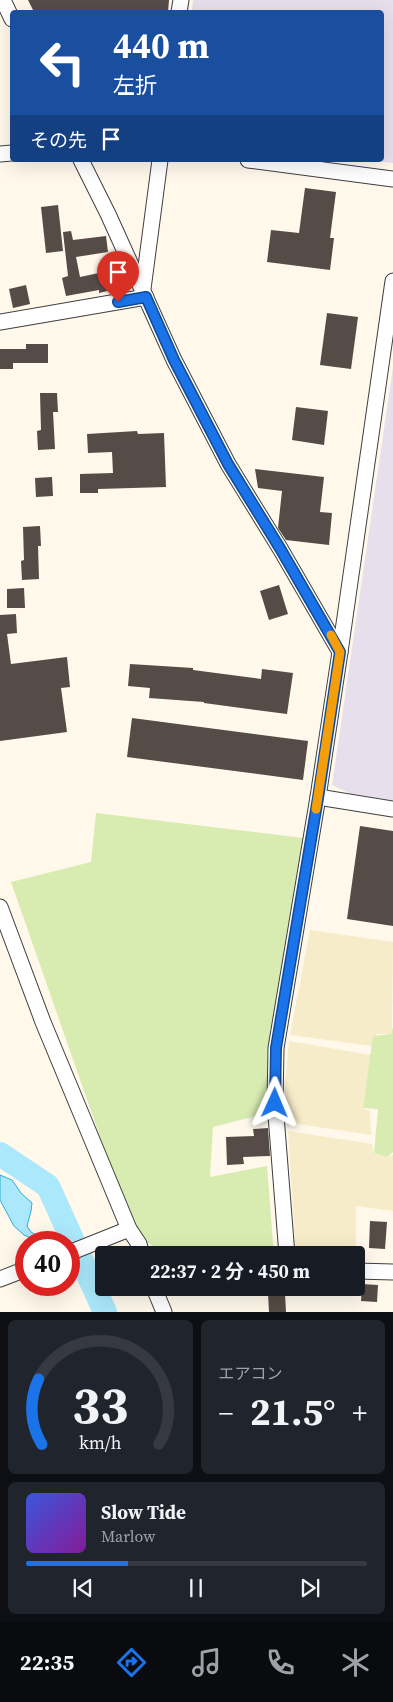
<!DOCTYPE html>
<html lang="ja">
<meta charset="utf-8">
<style>
body{margin:0;font-family:"Source Serif 4","Noto Sans JP",serif;background:#20242c;color:#f1f3f6;height:100vh;display:flex;flex-direction:column;font-size:19px;white-space:nowrap}
*{box-sizing:border-box;margin:0}
p{font-size:16px;color:#9ea1a6}
.icon{flex:none;width:28px;height:28px;fill:none;stroke:currentColor;stroke-width:2;stroke-linecap:round;stroke-linejoin:round}
.map{position:relative;height:1312px;overflow:hidden}
.side{display:flex;flex-direction:column;gap:8px;padding:8px;background:#0d0f14;flex:1}
.side>*{flex:none}
.guide{position:absolute;left:10px;top:10px;width:374px;height:152px;border-radius:5px;box-shadow:0 5px 20px #0002;background:#1a4fa0;color:#fff;overflow:hidden}
.speed{position:absolute;left:15px;top:1231px;display:flex;gap:10px;font-size:25px;font-weight:700;text-align:center}
.speed>*{display:grid;place-content:center;width:65px;height:65px;border-radius:50%;background:#171b24;box-shadow:0 5px 20px #0002;line-height:1}
.speed .limit{border:8px solid #d22;background:#fff;color:#111}
.pin{position:absolute;display:grid;place-items:center;width:42px;height:42px;color:#fff;margin:-51px -21px;border-radius:50% 50% 50% 0;rotate:-45deg;box-shadow:0 0 5px #0007}
.pin .icon{rotate:45deg}
.me{position:absolute;width:55px;margin:-28px;rotate:1deg;stroke-linejoin:round;filter:drop-shadow(0 0 4px #0008)}
.turn{display:flex;align-items:center;gap:18px;height:105px;padding:0 20px;font-size:22px}
.turn .icon{width:65px;height:65px;stroke-width:2.5}
.turn b{display:block;font-size:35px;line-height:42px}
.then{display:flex;align-items:center;height:48px;padding:0 20px;background:#0003;gap:10px;font-size:19px}
.big{font-size:38px;font-weight:700;line-height:1.1}
.side .card{flex:1;display:flex;flex-direction:column;justify-content:center;gap:8px;min-width:0;padding:0 18px;border-radius:8px;background:#20242c}
.side .dial{align-items:center;gap:0}
.dial svg{height:130px;overflow:visible;fill:none;stroke:#363941;stroke-width:7;stroke-linecap:round;text-anchor:middle}
.dial text{fill:#f1f3f6;stroke:none}
.song{display:flex;align-items:center;gap:15px}
.cover{width:60px;height:60px;border-radius:8px;background:linear-gradient(135deg,hsl(230 70% 55%),hsl(290 70% 35%))}
.played{height:5px;border-radius:2px;background:linear-gradient(90deg,#1a73e8 30%,#363941 30%)}
.keys{display:flex;justify-content:space-around;direction:ltr}
.heat{display:flex;justify-content:space-between;align-items:center;font-size:28px;direction:ltr}
.side .tiles{flex:1;display:grid;gap:8px;grid-template-columns:1fr 1fr}
.card:last-child{grid-column:span 2}
.trip{position:absolute;left:95px;top:1246px;width:270px;height:50px;border-radius:5px;background:#171b24;box-shadow:0 5px 20px #0002;font-weight:700;line-height:50px;text-align:center}
.menu{display:flex;height:80px;justify-content:space-around;align-items:center;background:#090b0e;color:#9ea1a6}
.menu .icon{width:35px;height:35px}
.menu .active{color:#1a73e8}
.menu b{font-size:22px;color:#f1f3f6}
.map>svg:first-child{display:block}
.industrial{fill:#e8dfec}
.farmland{fill:#f7ecc9}
.green{fill:#d8ecb2}
.water{fill:#abe8fb;stroke:#2dacd7}
.lines{fill:none;stroke-linecap:round;stroke-linejoin:round}
.river{stroke:#abe8fb;stroke-width:24}
.building{fill:#554b47}
.minor-casing{stroke:#3f3f3f;stroke-width:17}
.minor{stroke:#fff;stroke-width:15}
.route-casing{stroke:#114b97;stroke-width:12}
.route{stroke:#1a73e8;stroke-width:9}
.slow{stroke:#f59e0b;stroke-width:9}
</style>
<div class="map">
<svg width="393" height="1312" viewBox="0 0 393 1312">
<rect width="100%" height="100%" fill="#fff8eb"/>
<g class="industrial">
<polygon points="193,0 393,0 393,163 367,160 381,160 381,12 192,12"/>
<polygon points="393,367 393,801 351,794 332,785"/>
</g>
<g class="farmland">
<polygon points="310,930 393,942 392,1034 377,1034 372,1046 290,1035"/>
<polygon points="289,1041 371,1055 363,1108 370,1111 371,1135 284,1122 285,1085"/>
<polygon points="288,1131 372,1144 374,1153 387,1157 393,1155 393,1211 356,1206 356,1264 356,1255 296,1255"/>
</g>
<g class="green">
<polygon points="96,813 304,838 268,1113 213,1127 210,1177 267,1166 274,1255 167,1255 134,1234 11,882 91,862"/>
<polygon points="393,1027 393,1152 387,1157 374,1153 378,1109 363,1108 373,1036 391,1034"/>
</g>
<polygon class="water" points="0,1175 12,1180 21,1193 32,1203 31,1211 27,1226 31,1232 47,1242 40,1242 24,1235 14,1226 0,1200"/>
<g class="lines">
<polyline class="river" points="0,1154 48,1186 105,1312"/>
</g>
<g class="building">
<polygon points="28,0 169,0 168,12 34,12"/>
<polygon points="305,188 336,192 330,238 334,238 330,270 267,262 271,230 299,233"/>
<polygon points="58,205 63,251 46,253 41,207"/>
<polygon points="71,231 73,240 106,236 108,252 76,257 80,277 113,270 116,289 99,293 99,290 66,296 62,278 68,276 63,232"/>
<polygon points="26,285 30,304 13,308 9,289"/>
<polygon points="327,313 358,317 351,369 320,365"/>
<polygon points="26,344 48,344 48,363 13,363 13,369 0,369 0,349 26,349"/>
<polygon points="40,393 57,393 58,412 53,412 55,449 38,450 37,431 41,430"/>
<polygon points="296,407 328,411 324,445 292,440"/>
<polygon points="137,431 138,434 164,433 166,487 98,489 98,493 80,493 80,474 113,473 112,452 88,453 87,434"/>
<polygon points="255,469 324,477 320,512 332,513 329,545 286,540 278,528 282,491 258,488"/>
<polygon points="52,477 53,496 36,497 35,478"/>
<polygon points="40,526 41,546 38,546 39,579 22,580 21,561 24,560 23,527"/>
<polygon points="279,585 288,614 269,620 260,591"/>
<polygon points="24,588 25,608 7,608 7,589"/>
<polygon points="16,614 17,633 7,634 11,664 67,657 70,687 61,688 67,732 0,741 0,615"/>
<polygon points="130,664 193,668 193,670 261,679 262,669 293,673 287,714 204,703 204,702 149,698 150,688 128,686"/>
<polygon points="132,718 308,741 303,780 127,757"/>
<polygon points="360,826 393,831 393,926 347,919"/>
<polygon points="268,1128 270,1156 243,1157 244,1164 227,1165 226,1137 254,1136 253,1129"/>
<polygon points="370,1221 387,1222 385,1249 369,1248"/>
<polygon points="362,1284 378,1285 377,1302 361,1301"/>
<polygon points="268,1293 285,1293 286,1312 269,1312"/>
</g>
<g class="lines">
<g class="minor-casing">
<g id="minor">
<polyline points="3,0 12,19"/>
<polyline points="179,12 181,0"/>
<polyline points="0,154 12,153"/>
<polyline points="81,160 108,214 174,360 228,464 281,550 340,652"/>
<polyline points="248,160 393,179"/>
<polyline points="143,289 160,160"/>
<polyline points="0,322 146,297"/>
<polyline points="318,797 393,809"/>
<polyline points="0,907 43,1022 129,1229 139,1244 142,1255"/>
<polyline points="69,1253 129,1229"/>
<polyline points="287,1255 275,1103 276,1048 318,797 340,652 393,281"/>
<polyline points="356,1271 393,1272"/>
<polyline points="0,1279 26,1269"/>
<polyline points="154,1288 164,1312"/>
</g>
</g>
<use href="#minor" class="minor"/>
</g>
<g class="lines">
<g class="route-casing">
<polyline id="route" points="118,302 146,297 174,360 228,464 281,550 340,652 318,798 276,1048 275,1103"/>
</g>
<use href="#route" class="route"/>
<polyline class="slow" points="316,809 340,652 331,635"/>
</g>
</svg>
<div class="speed"><div class="limit">40</div></div>
<div class="pin" style="left:118px;top:302px;background:#d93025"><svg class="icon" aria-label="arrive" viewBox="0 0 24 24"><path d="M6 21V4h12l-3 4 3 4H6"/></svg></div>
<svg class="me" style="left:275px;top:1103px" viewBox="-20 -20 40 40"><path d="M0-17L14 15 0 8-14 15z" fill="#1a73e8" stroke="#fff" stroke-width="4"/></svg>
<div class="trip">22:37 · 2 分 · 450 m</div>
<div class="guide">
<div class="turn"><svg class="icon" aria-label="left" viewBox="0 0 24 24"><path d="M17 20v-9H6M10 6l-5 5 5 5"/></svg><div><b>440 m</b>左折</div></div>
<div class="then">その先<svg class="icon" aria-label="arrive" viewBox="0 0 24 24"><path d="M6 21V4h12l-3 4 3 4H6"/></svg></div>
</div>
</div>
<section class="side">
<div class="tiles">
<div class="card dial"><svg viewBox="0 0 100 80">
<path d="M14 69A42 42 0 1 1 86 69"/>
<path d="M14 69A42 42 0 0 1 12 29" stroke="#1a73e8"/>
<text x="50" y="56" font-size="32" font-weight="700">33</text>
<text x="50" y="72" font-size="11">km/h</text>
</svg></div>
<div class="card"><p>エアコン</p>
<div class="heat"><a>−</a><b class="big">21.5°</b><a>+</a></div>
</div>
<div class="card">
<div class="song"><i class="cover"></i><div><b>Slow Tide</b><p>Marlow</p></div></div>
<div class="played"></div>
<div class="keys"><svg class="icon" aria-label="previous" viewBox="0 0 24 24"><path d="M18 5L8 12l10 7zM5 5v14"/></svg><svg class="icon" aria-label="pause" viewBox="0 0 24 24"><path d="M8 5v14M16 5v14"/></svg><svg class="icon" aria-label="next" viewBox="0 0 24 24"><path d="M6 5l10 7-10 7zM19 5v14"/></svg></div>
</div>
</div>
</section>
<nav class="menu">
<b>22:35</b>
<svg class="icon active" aria-label="directions" viewBox="0 0 24 24"><path d="M12 3l9 9-9 9-9-9zM9 14v-3h6M13 9l2 2-2 2"/></svg>
<svg class="icon" aria-label="music" viewBox="0 0 24 24"><path d="M9 18V5l10-2v13"/><circle cx="6" cy="18" r="3"/><circle cx="16" cy="16" r="3"/></svg>
<svg class="icon" aria-label="phone" viewBox="0 0 24 24"><path d="M5 4h4l2 5-3 2q2 4 5 5l2-3 5 2v4C11 20 4 13 5 4z"/></svg>
<svg class="icon" aria-label="climate" viewBox="0 0 24 24"><path d="M12 3v18M4 7l16 10M4 17L20 7"/></svg>
</nav>
